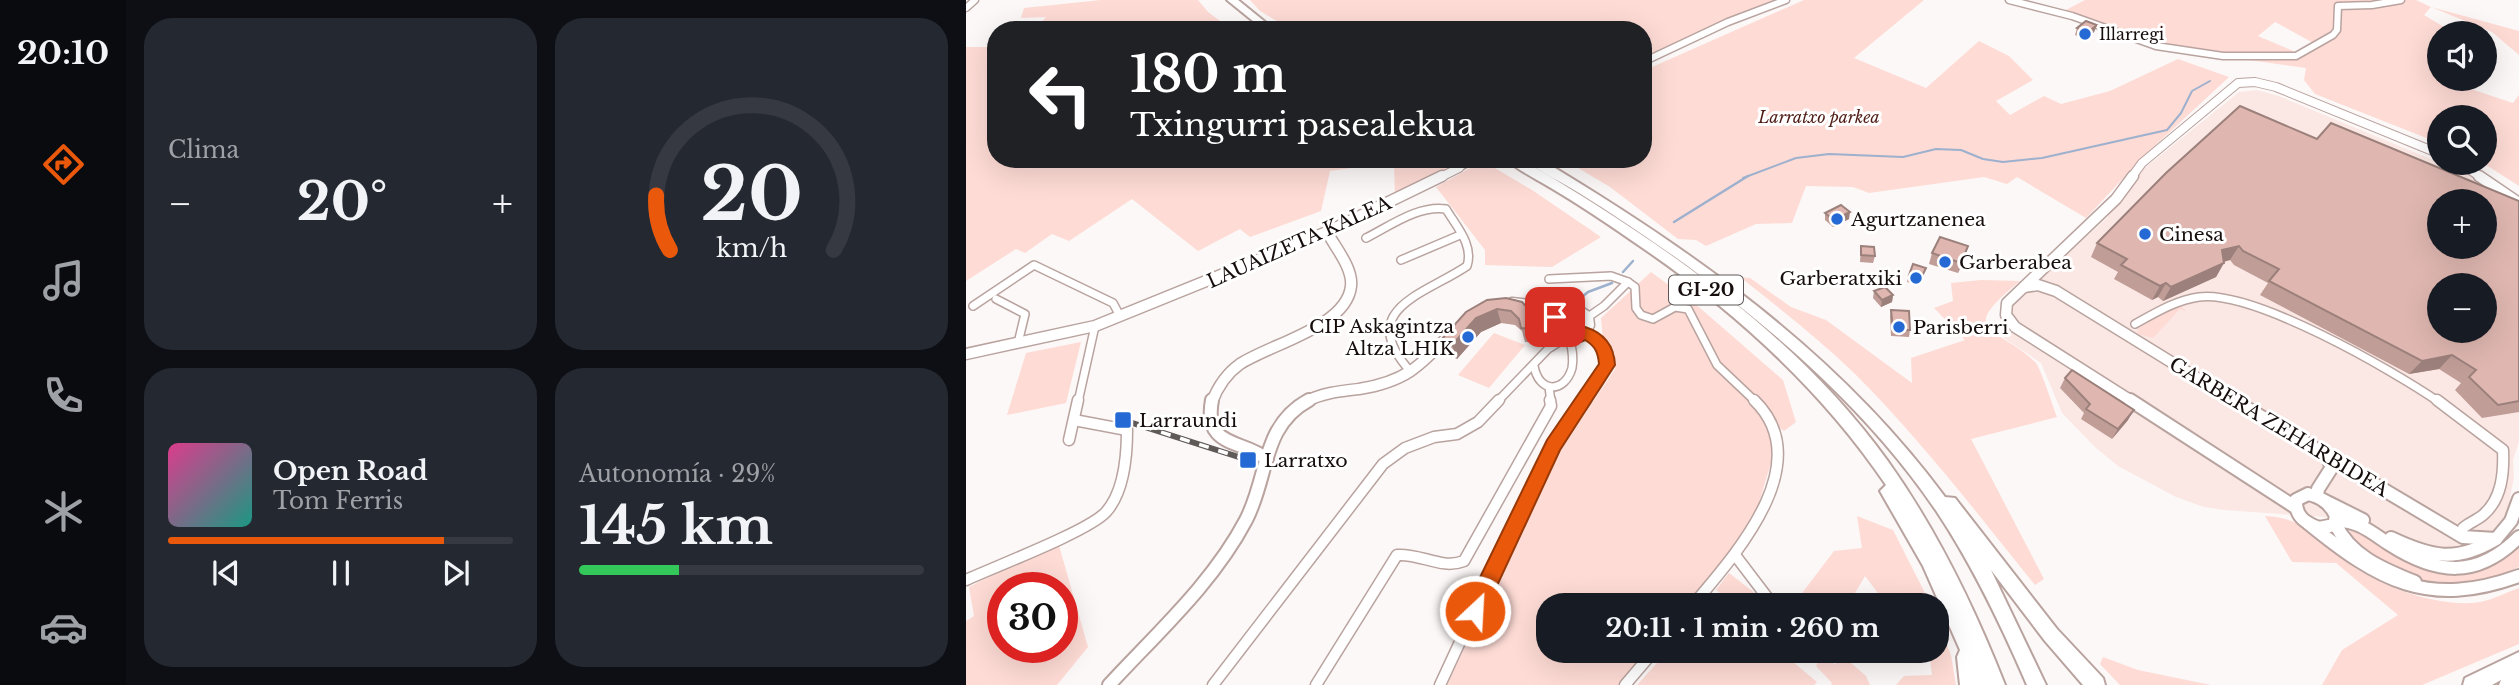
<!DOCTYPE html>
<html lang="es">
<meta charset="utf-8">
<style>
body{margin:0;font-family:"Libre Baskerville",serif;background:#242831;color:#f1f3f6;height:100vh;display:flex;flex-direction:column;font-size:26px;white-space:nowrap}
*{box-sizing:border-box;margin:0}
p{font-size:23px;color:#9ea1a6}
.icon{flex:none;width:38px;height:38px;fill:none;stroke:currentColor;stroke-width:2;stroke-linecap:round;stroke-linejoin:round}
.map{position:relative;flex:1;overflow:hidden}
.details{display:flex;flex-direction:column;gap:18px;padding:18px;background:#0d0f14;width:840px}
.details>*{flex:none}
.top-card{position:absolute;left:21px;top:21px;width:665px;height:147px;border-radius:28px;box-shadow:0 7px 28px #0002;background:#202124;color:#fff;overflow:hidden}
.controls{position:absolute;left:1461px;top:21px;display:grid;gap:14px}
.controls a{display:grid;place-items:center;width:70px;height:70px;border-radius:50%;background:#171b24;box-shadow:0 7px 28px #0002;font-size:35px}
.speed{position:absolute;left:21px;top:572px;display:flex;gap:14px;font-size:35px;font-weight:700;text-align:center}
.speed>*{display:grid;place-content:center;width:91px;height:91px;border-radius:50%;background:#171b24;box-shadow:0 7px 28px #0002;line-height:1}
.speed .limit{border:10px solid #d22;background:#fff;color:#111}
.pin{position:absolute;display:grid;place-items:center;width:60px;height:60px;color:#fff;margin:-30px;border-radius:14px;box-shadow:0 4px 10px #0006}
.me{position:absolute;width:77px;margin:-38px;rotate:25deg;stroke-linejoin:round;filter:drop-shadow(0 0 5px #0008)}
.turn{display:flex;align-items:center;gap:24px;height:147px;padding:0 28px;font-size:32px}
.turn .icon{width:91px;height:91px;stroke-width:2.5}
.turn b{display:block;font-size:49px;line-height:60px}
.big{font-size:52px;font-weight:800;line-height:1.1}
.details .tile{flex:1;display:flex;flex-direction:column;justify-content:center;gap:10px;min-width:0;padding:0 24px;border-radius:28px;background:#242831}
.details .dial{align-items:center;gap:0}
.dial svg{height:182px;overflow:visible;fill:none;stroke:#363941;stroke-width:7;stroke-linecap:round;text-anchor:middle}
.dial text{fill:#f1f3f6;stroke:none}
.song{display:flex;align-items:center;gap:21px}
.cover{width:84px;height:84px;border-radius:10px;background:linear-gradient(135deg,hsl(330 70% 55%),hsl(170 70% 35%))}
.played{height:7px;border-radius:4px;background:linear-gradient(90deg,#ea580c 80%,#363941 80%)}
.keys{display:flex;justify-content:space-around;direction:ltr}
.heat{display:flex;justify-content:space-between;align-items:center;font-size:38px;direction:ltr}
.charge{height:10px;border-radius:5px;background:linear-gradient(90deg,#34c759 29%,#363941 0)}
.details .tiles{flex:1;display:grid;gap:18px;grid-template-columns:repeat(2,1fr)}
.trip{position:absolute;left:570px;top:593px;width:413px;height:70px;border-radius:28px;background:#171b24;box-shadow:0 7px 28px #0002;font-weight:800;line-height:70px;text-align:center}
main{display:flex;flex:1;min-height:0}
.dock{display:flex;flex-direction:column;width:126px;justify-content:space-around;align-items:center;background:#090b0e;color:#9ea1a6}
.dock .icon{width:49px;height:49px}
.dock .current{color:#ea580c}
.dock b{font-size:32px;color:#f1f3f6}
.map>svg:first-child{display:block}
.built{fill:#fbe8e4;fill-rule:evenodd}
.green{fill:#fedbd5;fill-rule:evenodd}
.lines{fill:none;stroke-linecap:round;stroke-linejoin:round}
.stream-far1{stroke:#9db0cd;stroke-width:2}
.stream{stroke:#9db0cd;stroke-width:2.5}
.street-far2-casing{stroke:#b9a39f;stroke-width:9}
.street-far1-casing{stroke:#b9a39f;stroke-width:10}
.street-casing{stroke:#b9a39f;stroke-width:13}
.secondary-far2-casing{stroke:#b9a39f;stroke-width:10}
.secondary-far1-casing{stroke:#b9a39f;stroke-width:13}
.secondary-casing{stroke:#b9a39f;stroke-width:16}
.highway-casing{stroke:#b9a39f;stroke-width:4}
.street-far2{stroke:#fff;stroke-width:6}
.street-far1{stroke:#fff;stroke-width:7}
.street{stroke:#fff;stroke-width:10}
.secondary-far2{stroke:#fff;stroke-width:8}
.secondary-far1{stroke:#fff;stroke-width:10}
.secondary{stroke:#fff;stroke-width:12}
.highway{fill:#fff;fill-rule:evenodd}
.rail-casing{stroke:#5f5958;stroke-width:6}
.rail{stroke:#fff;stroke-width:3.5;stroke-dasharray:10;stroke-linecap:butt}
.wall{fill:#c09d97}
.shaded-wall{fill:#9c807b}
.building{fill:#dfb7b0;stroke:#9c807b;stroke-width:2;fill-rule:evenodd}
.route{fill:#ea580c;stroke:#983908;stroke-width:2}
.poi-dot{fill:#2569d5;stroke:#fff;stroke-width:2.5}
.labels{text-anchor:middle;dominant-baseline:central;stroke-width:6;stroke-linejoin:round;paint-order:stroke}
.far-poi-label{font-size:16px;fill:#160e0d;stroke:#fff;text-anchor:start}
.far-park-label{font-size:16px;font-style:italic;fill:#4e1c15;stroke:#fff}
.shield{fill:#fff;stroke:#5c5656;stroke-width:2}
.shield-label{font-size:18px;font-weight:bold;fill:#160e0d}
.poi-label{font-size:19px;fill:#160e0d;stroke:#fff;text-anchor:start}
.street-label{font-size:19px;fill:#160e0d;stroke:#fff}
</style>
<main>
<nav class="dock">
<b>20:10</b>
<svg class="icon current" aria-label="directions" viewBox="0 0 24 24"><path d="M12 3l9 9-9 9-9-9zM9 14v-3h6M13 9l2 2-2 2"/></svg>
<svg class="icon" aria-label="music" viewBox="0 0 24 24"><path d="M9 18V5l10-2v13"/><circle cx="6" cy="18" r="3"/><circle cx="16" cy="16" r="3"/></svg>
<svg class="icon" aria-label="phone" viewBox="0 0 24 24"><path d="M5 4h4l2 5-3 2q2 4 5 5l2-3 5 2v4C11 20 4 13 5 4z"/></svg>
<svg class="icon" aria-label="climate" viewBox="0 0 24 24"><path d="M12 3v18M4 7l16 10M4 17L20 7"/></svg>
<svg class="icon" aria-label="car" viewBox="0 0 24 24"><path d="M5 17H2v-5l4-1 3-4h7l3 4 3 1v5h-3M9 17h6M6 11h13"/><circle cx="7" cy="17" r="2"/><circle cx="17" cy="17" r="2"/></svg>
</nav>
<section class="details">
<div class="tiles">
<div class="tile"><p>Clima</p>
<div class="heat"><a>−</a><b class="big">20°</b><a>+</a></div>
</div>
<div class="tile dial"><svg viewBox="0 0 100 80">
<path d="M14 69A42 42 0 1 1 86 69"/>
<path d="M14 69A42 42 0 0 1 8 45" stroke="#ea580c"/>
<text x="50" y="56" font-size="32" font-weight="700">20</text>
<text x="50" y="72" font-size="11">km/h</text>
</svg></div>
<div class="tile">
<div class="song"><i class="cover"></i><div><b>Open Road</b><p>Tom Ferris</p></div></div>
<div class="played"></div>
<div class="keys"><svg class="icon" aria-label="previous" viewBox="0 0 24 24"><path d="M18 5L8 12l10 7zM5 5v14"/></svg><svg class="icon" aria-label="pause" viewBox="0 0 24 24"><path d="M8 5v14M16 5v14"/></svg><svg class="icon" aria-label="next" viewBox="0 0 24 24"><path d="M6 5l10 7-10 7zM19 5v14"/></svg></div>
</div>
<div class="tile"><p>Autonomía · 29%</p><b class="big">145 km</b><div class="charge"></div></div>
</div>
</section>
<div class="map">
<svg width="1553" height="685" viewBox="0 0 1553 685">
<rect width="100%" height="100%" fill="#fcf8f7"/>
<path class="built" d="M1291 90 1313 96 1518 181 1553 206V442L1547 460 1548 477 1539 524 1511 550 1457 552 1372 518 1258 510 1238 507 1210 497 1152 466 1130 448 1096 413 1075 363 1032 334 1040 327 1034 315 1140 219 1175 171 1273 92ZM1474 201H1519V247H1474ZM1474 285H1519V331H1474Z"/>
<g class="green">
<polygon points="135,0 232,0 242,12 266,30 68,30 80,17 55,18 58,8"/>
<polygon points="284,0 814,0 777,13 677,60 677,30 326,30 294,11"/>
<polygon points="838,0 958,0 888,58 960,88 1013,41 1043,56 1067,80 1030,101 1044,115 1078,96 1095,104 1144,91 1212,59 1263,77 1179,155 1120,218 1051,177 1041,184 1018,177 903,193 887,187 840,186 826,223 790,224 740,246 730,240 712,239 644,187 597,159 677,159 677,71"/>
<polygon points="1119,0 1450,0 1465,7 1553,31 1553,55 1526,32 1465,7 1458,15 1488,33 1474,33 1474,79 1514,79 1502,88 1547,103 1553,95 1553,186 1517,163 1519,163 1519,117 1474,117 1473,143 1349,94 1338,80 1340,68 1282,60 1327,59 1353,46 1309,22 1292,36 1332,53 1260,54 1189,44 1096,12"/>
<polygon points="0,47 30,47 30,159 499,159 464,180 429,197 428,162 364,171 355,211 284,237 274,229 232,251 166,199 103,241 86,234 59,253 50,249 0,281"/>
<polygon points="517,161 566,190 635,237 586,267 519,265 519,250 470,187"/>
<polygon points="685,272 734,308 817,380 830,422 818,431 799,416 807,441 806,459 788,520 768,553 722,605 583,606 583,651 682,651 653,685 481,685 583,467 649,369 649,354 637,341 635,318"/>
<path d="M774 277 784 278 825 307 860 320 946 383 945 358 999 340 968 308 987 301 985 283 1015 280 1054 281C988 335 1031 325 1069 362 1074 366 1087 407 1091 417L1005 439 1078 579 1069 585C1011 513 954 439 889 374 853 339 813 308 774 277Z"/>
<polygon points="1215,306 1221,312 1214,309 1187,338 1171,334 1173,325"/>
<polygon points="528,333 559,345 523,388 492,375"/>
<polygon points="115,342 100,403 41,415 60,353"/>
<polygon points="891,516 927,530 965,605 921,605 899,576 882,605 827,605 868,551 896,548"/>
<path d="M1299 516C1334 518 1343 531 1368 552 1404 583 1460 605 1507 603 1522 602 1539 593 1553 588V644L1456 685H1356L1376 650 1432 615 1370 563 1326 562Z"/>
<polygon points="1385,531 1397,533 1457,565 1526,561 1553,547 1553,567 1505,587 1470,586 1440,575 1389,548 1382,534"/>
<path d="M92 542 122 647 91 685H0V621L8 616 3 587ZM37 588H96V648H37Z"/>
<polygon points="763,573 803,604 806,605 769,605 750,590"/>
<polygon points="971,621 985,655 990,685 930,685 938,676 966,675 963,651 971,651"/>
<polygon points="702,651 814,651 851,682 848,685 671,685"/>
<polygon points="878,657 900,676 904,685 865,685 866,683 850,666 854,658 869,664"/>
<polygon points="1137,657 1172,670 1245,685 1154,685 1134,664"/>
</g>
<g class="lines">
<polyline class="stream-far1" points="777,178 830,158 863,154 937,157 970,149 995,150 1017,159 1037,162 1076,158 1201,130 1215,113 1226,91 1244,81"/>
<g class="stream">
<polyline points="708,222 782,176"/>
<polyline points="657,272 667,261"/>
<polyline points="606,305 622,292 646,283"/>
</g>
<g class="street-far2-casing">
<g id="street-far2">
<polyline points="1043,0 1106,16 1190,46 1257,56 1330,56 1367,35 1371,30 1372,6 1406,5 1435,0"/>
<polyline points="0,8 9,0"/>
<polyline points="677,62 762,22 820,0"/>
<polyline points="493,168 508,159"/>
</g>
</g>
<g class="street-far1-casing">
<g id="street-far1">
<path d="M400 238C424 226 452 205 480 209 490 226 508 245 501 266 458 295 388 309 445 372"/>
<polyline points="435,260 494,235"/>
<polyline points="583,279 645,276 662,282 638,306 622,317"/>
<polyline points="662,282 669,287 670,308 675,315 687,319 709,307 722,309 751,365 790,402"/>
<polyline points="30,299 59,314 52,343"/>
<polyline points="7,306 68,265 147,303 154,316"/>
<path d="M1169 324C1189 313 1210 300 1233 297 1288 290 1426 370 1473 402"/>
<path d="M619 333C656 355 639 375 619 402"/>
<path d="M568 366C573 394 599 393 606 368 608 358 606 349 604 340"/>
<polyline points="583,387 585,402"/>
<polyline points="112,402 129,326"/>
<polyline points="531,402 582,349 598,339"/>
</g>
</g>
<g class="street-casing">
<g id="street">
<path d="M1471 400 1537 450C1538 473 1536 499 1517 515 1511 520 1503 523 1497 528"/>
<polyline points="103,440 112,400"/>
<polyline points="769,555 804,601"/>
<path d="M0 580C28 567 123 531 140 512 158 492 161 455 161 430L108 420"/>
<path d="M726 606C769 555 853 463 788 400"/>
<polyline points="247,685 417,464 439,448 468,437 491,434 512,422 533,400"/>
<path d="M350 685 431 555C455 553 475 570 498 561L585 406 584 400"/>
<polyline points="474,685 570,478 585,449 620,400"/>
<polyline points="659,685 688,651"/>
</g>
</g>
<g class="secondary-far2-casing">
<g id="secondary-far2">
<polyline points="1494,163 1516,178"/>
<polyline points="473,178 493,168"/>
<polyline points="1165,178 1176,163 1272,83 1289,82 1310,87 1474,154"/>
</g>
</g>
<g class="secondary-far1-casing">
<g id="secondary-far1">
<polyline points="1167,176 1150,199 1041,303 1040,315 1049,327 1167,402"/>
<polyline points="1513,176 1553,203"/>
<polyline points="1058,287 1072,285 1090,291 1270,402"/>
<polyline points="546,303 564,305 589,317"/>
<polygon points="600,311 613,311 622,317 623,325 615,336 598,339 585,331 589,317"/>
<polyline points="0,354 129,326 361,232 476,176"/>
<path d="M246 402C252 386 260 374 274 364 304 344 381 327 385 286 387 268 369 247 361 232"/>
<path d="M339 402C356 393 375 391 393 389 438 382 454 367 484 334"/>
</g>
</g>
<g class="secondary-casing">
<g id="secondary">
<path d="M246 400C237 448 275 439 301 459"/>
<polyline points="1164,400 1329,507"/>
<polyline points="1267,400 1497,537 1530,539 1545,521 1553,499"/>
<path d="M1342 494C1355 497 1364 503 1370 516L1368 525 1353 528C1339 523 1329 516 1330 500Z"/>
<polyline points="1351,496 1352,489 1366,467 1361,457"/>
<polyline points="1357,500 1397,520"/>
<path d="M1370 521C1392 520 1406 533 1423 544 1471 575 1511 579 1553 537"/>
<path d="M1342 523C1413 581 1462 609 1553 576"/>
<path d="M1369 523C1384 556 1417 569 1449 582"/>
<path d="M1425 538C1465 557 1490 563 1530 539"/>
<path d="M143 685C191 633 247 583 280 520 303 476 295 426 343 400"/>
</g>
</g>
<g class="highway-casing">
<g id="highway">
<polygon points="261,0 272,0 309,30 298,30"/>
<path d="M540 159H555C691 240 827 330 921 460 971 530 1008 606 1039 685H994L991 657 994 650 957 566 914 491 920 485C853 386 763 306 665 240 639 222 612 204 585 188 571 179 552 171 540 159Z"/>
<path d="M559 159H574C726 250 873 353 979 497L989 498 1091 629 1137 678 1139 685H1117L1079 641 1025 570 1080 685H1061C1035 625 1007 566 971 512 906 415 815 336 723 267 687 241 650 216 613 193 596 182 574 173 559 159Z"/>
<polygon points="1553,652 1553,685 1533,685 1535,680 1526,685 1497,685 1499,678"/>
</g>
</g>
<use href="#street-far2" class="street-far2"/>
<use href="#street-far1" class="street-far1"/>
<use href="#street" class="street"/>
<use href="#secondary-far2" class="secondary-far2"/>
<use href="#secondary-far1" class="secondary-far1"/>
<use href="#secondary" class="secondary"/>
<use href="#highway" class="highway"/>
<g class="rail-casing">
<polyline id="rail" points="157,420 282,460"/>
</g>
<use href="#rail" class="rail"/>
</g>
<g class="wall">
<polygon points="1131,25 1128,32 1120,39 1109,35 1111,28"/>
<polygon points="1351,139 1553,201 1553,412 1516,418 1489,390 1495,383 1473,369 1443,374 1294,295 1302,283 1268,265 1264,260 1258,262 1250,277 1197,301 1192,297 1186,300 1148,279 1152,272 1125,257 1131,243"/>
<polygon points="859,213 883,219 867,227 859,220"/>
<polygon points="895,246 909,256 907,263 894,262"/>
<polygon points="966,253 999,257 992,273 963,264"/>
<polygon points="943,275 958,275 954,285 941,282"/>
<polygon points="908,291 927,295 926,302 915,307 907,298"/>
<polygon points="521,300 570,317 574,331 572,342 559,342 556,331 549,325 535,323 515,332 491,359 480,354 474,341"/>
<polygon points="925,310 944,330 943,337 925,336 924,317"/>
<polygon points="1099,378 1162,420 1146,439 1115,419 1118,413 1094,388"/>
</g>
<g class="shaded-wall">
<polygon points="1131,25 1128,32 1120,39 1122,32"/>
<polygon points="884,212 883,219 867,227 868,220"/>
<polygon points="1002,246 999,257 992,273 995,263"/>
<polygon points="1273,246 1264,260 1247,264 1256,250"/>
<polygon points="1258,263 1250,277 1197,301 1205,287"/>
<polygon points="1200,283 1192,297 1186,300 1194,286"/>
<polygon points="927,295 926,302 915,307 916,300"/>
<polygon points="531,309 535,323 515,332 491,359 486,345 510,318"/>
<polygon points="570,317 574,331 572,342 568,329"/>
<polygon points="1486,355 1473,369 1443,374 1456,361"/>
<polygon points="1168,410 1162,420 1146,439 1152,429"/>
</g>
<g class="building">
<polygon points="1120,21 1131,25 1122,32 1111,28"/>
<path d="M1274 106 1351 139 1365 123 1553 201V401L1532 405 1503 377 1510 370 1486 355 1456 361 1303 281 1313 269 1277 251 1273 246 1256 250 1258 263 1205 287 1200 283 1194 286 1155 265 1161 259 1131 243 1200 173ZM1474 201H1519V247H1474ZM1474 285H1519V331H1474Z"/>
<polygon points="875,205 884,212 868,220 859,213"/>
<polygon points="974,237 1002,246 995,263 966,253"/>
<polygon points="895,246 908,247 909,256 895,255"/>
<polygon points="947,264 960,268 955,278 943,275"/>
<polygon points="919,287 927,295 916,300 908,291"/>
<polygon points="540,298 556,302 570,317 568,329 555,328 553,319 545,311 531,309 510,318 486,345 474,341 500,312 521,300"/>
<polygon points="925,310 943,311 944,330 927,330"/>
<polygon points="1106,370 1168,410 1152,429 1120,409 1124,404 1099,378"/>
</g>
<path class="route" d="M589 311 596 317 592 327 594 331 603 333 619 327C638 333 648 345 649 365L594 450 516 618 509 621 501 618 498 611 501 604 581 440 633 364C632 352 629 346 619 340L604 346 582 339 576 327 583 313Z"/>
<g class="poi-dot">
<circle cx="1119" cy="34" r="7"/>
<circle cx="871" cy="219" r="7"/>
<circle cx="1179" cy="234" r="7"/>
<circle cx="979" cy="262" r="7"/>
<circle cx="950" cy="278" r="7"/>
<circle cx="933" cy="327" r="7"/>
<circle cx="502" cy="337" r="7"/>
<rect x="148" y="411" width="18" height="18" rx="3.5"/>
<rect x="273" y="451" width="18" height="18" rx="3.5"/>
</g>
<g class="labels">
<g class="far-poi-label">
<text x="1133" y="34">Illarregi</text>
</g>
<g class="far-park-label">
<text x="853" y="117">Larratxo parkea</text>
</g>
<rect class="shield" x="703" y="275.5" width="74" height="29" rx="5"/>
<g class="shield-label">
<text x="740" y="290">GI-20</text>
</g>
<g class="poi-label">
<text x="885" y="219">Agurtzanenea</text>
<text x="1193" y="234">Cinesa</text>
<text x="993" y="262">Garberabea</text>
<text x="936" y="278" text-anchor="end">Garberatxiki</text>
<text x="488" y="326" text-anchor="end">CIP Askagintza<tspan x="488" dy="22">Altza LHIK</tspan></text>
<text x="947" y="327">Parisberri</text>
<text x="173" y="420">Larraundi</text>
<text x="298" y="460">Larratxo</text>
</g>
<g class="street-label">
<text transform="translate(333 242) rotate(-24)">LAUAIZETA KALEA</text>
<text transform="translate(1313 427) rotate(31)">GARBERA ZEHARBIDEA</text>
</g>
</g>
</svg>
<div class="controls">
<a><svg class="icon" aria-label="sound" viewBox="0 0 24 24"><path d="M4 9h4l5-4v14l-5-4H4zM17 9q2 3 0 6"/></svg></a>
<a><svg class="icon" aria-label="search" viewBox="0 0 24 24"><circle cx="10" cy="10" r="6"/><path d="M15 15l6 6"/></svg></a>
<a>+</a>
<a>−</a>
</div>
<div class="speed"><div class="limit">30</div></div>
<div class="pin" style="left:589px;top:317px;background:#d93025"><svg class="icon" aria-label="arrive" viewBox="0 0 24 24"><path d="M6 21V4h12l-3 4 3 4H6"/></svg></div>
<svg class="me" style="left:509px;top:611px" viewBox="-20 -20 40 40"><circle r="17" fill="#ea580c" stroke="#fff" stroke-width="3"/><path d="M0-11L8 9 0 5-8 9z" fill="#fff"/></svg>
<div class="trip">20:11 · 1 min · 260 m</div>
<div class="top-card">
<div class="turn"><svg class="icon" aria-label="left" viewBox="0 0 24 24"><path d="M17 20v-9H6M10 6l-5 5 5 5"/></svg><div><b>180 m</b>Txingurri pasealekua</div></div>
</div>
</div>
</main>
